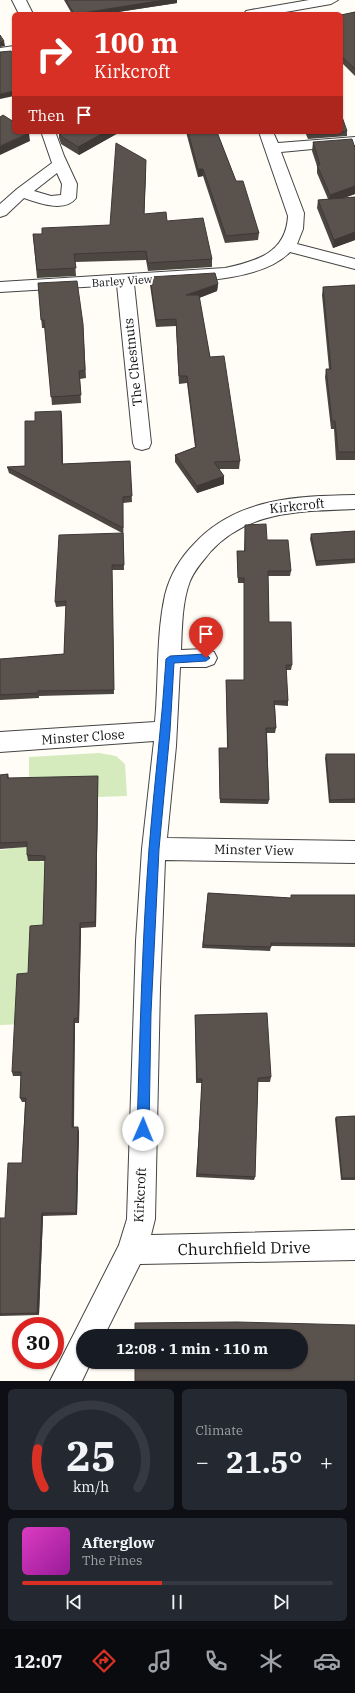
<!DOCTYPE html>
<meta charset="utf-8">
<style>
body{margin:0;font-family:"IBM Plex Serif",serif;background:#242831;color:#f1f3f6;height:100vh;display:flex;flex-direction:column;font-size:15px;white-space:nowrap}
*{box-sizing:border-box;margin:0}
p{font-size:13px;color:#9ea1a6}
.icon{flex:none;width:22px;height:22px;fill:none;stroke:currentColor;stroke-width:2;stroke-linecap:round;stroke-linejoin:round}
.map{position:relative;height:1381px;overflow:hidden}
.panel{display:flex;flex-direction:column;gap:8px;padding:8px;background:#0d0f14;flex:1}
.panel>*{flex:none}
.banner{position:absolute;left:12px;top:12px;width:331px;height:122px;border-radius:6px;box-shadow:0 1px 3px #0004;background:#d93025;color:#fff;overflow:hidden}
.speed{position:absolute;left:12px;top:1317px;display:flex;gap:8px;font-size:20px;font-weight:700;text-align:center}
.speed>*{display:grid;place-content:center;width:52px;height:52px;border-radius:50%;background:#171b24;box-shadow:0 1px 3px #0004;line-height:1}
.speed .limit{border:6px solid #d22;background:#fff;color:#111}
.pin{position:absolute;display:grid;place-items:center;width:34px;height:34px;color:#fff;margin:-41px -17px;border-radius:50% 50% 50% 0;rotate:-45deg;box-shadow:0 0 4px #0007}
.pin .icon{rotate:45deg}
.me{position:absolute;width:44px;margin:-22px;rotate:1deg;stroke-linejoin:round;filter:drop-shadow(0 0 3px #0008)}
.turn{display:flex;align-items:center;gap:14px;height:84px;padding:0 16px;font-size:18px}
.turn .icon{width:52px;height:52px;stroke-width:2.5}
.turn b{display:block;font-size:28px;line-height:34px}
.then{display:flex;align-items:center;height:38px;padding:0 16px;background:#0003;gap:8px;font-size:15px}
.big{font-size:30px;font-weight:700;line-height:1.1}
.panel .card{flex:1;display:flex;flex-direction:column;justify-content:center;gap:6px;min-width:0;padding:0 14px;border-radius:6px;background:#242831}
.panel .dial{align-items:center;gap:0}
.dial svg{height:104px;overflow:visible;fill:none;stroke:#363941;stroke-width:7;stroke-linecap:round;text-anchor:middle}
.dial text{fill:#f1f3f6;stroke:none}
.song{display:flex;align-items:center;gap:12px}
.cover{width:48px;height:48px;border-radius:6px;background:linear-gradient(135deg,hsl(310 70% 55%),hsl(300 70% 35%))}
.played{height:4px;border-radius:2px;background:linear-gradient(90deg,#d93025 45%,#363941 45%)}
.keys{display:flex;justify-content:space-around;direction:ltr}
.heat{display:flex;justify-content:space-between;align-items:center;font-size:22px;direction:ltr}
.panel .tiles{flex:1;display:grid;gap:8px;grid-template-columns:1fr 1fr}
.card:last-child{grid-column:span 2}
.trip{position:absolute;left:76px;top:1329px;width:232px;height:40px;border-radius:20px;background:#171b24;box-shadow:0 1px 3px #0004;font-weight:700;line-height:40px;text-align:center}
.dock{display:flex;height:64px;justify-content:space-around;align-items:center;background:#090b0e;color:#9ea1a6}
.dock .icon{width:28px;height:28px}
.dock .selected{color:#d93025}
.dock b{font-size:18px;color:#f1f3f6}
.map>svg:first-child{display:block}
.green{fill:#d5ebbd}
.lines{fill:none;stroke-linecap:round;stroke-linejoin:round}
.minor-casing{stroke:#444;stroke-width:2}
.minor{fill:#fff;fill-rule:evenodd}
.wall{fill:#4d4742}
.shaded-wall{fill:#3f3936}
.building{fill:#5a524d;stroke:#3f3936}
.route{fill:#1a73e8;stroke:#114b97}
.labels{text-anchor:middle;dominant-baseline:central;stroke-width:4;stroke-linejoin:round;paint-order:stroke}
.far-street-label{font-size:11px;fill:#111;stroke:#fff}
.street-label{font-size:13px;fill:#111;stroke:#fff}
.near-street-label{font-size:16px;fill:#111;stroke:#fff}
</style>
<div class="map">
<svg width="355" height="1381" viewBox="0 0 355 1381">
<rect width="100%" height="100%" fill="#fffdf5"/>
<g class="green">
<polygon points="99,753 116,756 125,764 127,796 98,797 98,782 29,780 29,757"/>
<polygon points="10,824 40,849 40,862 46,861 44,930 28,1024 0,1025 0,850 10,849"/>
</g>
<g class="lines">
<g class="minor-casing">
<g id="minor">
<polygon points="12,0 26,0 33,14 19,14"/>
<polygon points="309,0 338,0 331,4 274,14 244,14 246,11 251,10"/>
<polygon points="14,46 14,54 0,56 0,48"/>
<path d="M43 132H55L56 134 64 156 77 184 76 198C65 213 38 203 24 198L6 215 0 217V204L17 189 52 163 42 134ZM57 173 62 184 61 195 51 196 34 191Z"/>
<path d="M259 132H273L278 143 355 137V145L281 152 304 213 303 229 297 244 355 259V269L290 252C258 285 177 281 134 284L151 443 149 448 142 450 135 448 133 443 117 285 0 292V282L225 268C257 261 286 253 288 216Z"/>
<path d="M355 495V509C303 511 249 510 211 551 203 561 195 569 190 581 182 602 182 627 181 650L206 649 214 652 217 658 214 664 206 667H180L176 746 167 838 355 841V863L165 860 160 988 155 1219 151 1235 355 1230V1260L140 1264 104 1336H83V1362H91L82 1381H50L119 1245 127 1219 136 941 142 849 154 741 0 752V732L155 722C159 680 156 636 165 595 170 575 180 558 195 543 237 498 297 496 355 495Z"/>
</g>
</g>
<use href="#minor" class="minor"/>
</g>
<g class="wall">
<polygon points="64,0 177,0 177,3 105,14 72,14"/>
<polygon points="355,12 355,76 341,62 341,15"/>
<polygon points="347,131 347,136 308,139 305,132"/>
<polygon points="59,132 120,132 79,155 61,144 59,138"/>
<polygon points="186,132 217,132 236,181 259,233 258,240 225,243 203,176 198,177"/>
<polygon points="313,142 355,148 355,194 344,198 355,197 355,240 333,248 317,208 318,200 328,199 317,173 317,166 312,151"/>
<polygon points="146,168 144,214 167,221 212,259 212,267 148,271 146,260 75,262 76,276 37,278 33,234 42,234 110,225"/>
<polygon points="150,277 218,284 217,291 199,298 210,357 240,461 239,469 219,469 224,484 197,493 175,462 175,455 195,447 187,383 179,384 176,326 156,327 150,285"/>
<polygon points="38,283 83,324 86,378 80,379 81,403 52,405 45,328 42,328"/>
<polygon points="355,285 355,460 336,460 334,429 331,429 325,377 326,369 329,369 322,295 323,287"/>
<polygon points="61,411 62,417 63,464 130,461 132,502 123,503 124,570 112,570 114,694 39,696 39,698 0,700 0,659 64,654 66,606 56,607 55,602 122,533 9,473 7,467 25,466 35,421"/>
<polygon points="245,525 267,540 291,571 290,576 268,576 269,622 292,665 291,670 286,670 288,701 288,706 275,705 276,728 275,733 267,733 269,800 268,804 220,803 219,748 227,748 226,680 244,680 244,583 238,583 237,556 237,551 244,551"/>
<polygon points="355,531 355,563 316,566 310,539 311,534"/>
<polygon points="326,754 355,754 355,803 329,803 325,758"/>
<polygon points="8,774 9,778 98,782 96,927 81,928 79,1023 75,1023 74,1127 79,1131 77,1215 43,1216 39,1315 0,1316 0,1218 5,1218 22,1163 25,1102 22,1102 20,1098 21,1076 13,1076 12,1072 28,973 43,925 45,861 28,861 27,855 27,847 0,849 0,775"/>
<polygon points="208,893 291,898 291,895 355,895 355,947 271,946 270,951 202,948"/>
<polygon points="195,1015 271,1077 270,1082 258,1082 255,1177 254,1180 196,1177 202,1083 196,1083"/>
<polygon points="355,1116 355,1180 341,1180 335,1119 336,1117"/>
</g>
<g class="shaded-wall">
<polygon points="164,0 177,0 177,3 105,14 76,14"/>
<polygon points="4,41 5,46 0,47 0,42"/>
<polygon points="14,91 14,96 0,99 0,94"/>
<polygon points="105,132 120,132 79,155 78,147"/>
<polygon points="29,133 30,141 0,155 0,146"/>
<polygon points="146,160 146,168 144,222 144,214"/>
<polygon points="198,169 203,169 203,176 198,177"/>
<polygon points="355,186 355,194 329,203 330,195"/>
<polygon points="355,232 355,240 333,248 334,240"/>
<polygon points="218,284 217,291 186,303 186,295"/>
<polygon points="61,411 62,417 63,471 62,464"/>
<polygon points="224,476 224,484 197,493 197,486"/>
<polygon points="98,776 98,782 96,927 95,922"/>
<polygon points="80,923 81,928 79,1023 78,1018"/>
<polygon points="74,1019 75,1023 73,1131 72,1127"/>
<polygon points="78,1127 79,1131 77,1215 76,1213"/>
<polygon points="42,1213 43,1216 39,1315 37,1313"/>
</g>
<g class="building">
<polygon points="66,0 164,0 76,14 74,14"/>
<polygon points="355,12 355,69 341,56 341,15"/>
<polygon points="0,35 4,41 0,42"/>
<polygon points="11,51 14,56 14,91 0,94 0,52"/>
<polygon points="341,114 347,131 341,132"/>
<polygon points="3,115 14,122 14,132 28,132 29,133 0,146 0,117"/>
<polygon points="59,132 105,132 78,147 61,136"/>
<polygon points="188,132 217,132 236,181 243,181 259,233 226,236 203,169 198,169"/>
<polygon points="307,132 340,132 308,134"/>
<polygon points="352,139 355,148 355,186 330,195 317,165 320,165 313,142"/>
<polygon points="116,143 146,160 144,214 166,212 167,221 203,218 212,259 148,263 146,251 74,254 76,268 37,270 33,234 42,234 42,228 110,225"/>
<polygon points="355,197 355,232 334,240 318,200"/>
<polygon points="215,273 218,284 186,295 199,295 210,357 224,356 240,461 214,462 224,476 197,486 175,455 196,447 187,376 179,376 176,319 156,320 150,277"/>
<polygon points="77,281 83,324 85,370 79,371 81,395 51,397 44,320 41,320 38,283"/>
<polygon points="355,285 355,452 338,452 335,421 332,421 326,369 331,369 323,287"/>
<polygon points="61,411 62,464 130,461 132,496 123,497 123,528 7,467 25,466 25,421 35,421 35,412"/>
<polygon points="266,524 267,540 288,540 291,571 268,571 269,622 291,622 292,665 286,665 288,701 274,701 276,728 266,728 269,800 220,799 219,748 228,748 226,680 244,680 244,578 238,578 237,551 245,551 245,525"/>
<polygon points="355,531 355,559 316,561 311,534"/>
<polygon points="123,533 124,565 112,565 114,690 38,691 38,693 0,695 0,659 64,654 66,601 55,602 59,535"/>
<polygon points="326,754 355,754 355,799 330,800"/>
<polygon points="8,774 7,778 98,776 95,922 80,923 78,1018 74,1019 72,1127 78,1127 76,1213 42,1213 37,1313 0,1314 0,1218 5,1218 8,1163 22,1163 26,1098 20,1098 21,1072 12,1072 17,974 28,973 30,926 43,925 45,856 27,855 27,842 0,843 0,775"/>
<polygon points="208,893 291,898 291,895 355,895 355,944 271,943 271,947 203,945"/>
<polygon points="267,1013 271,1077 258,1078 255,1177 197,1174 202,1079 197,1079 195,1015"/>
<polygon points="355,1116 355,1178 342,1178 336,1117"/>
<polygon points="237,1322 355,1325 355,1381 135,1381 135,1362 301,1362 301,1336 135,1336 135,1323"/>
</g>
<path class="route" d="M206 654 210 658 206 661 174 663 170 731 159 849 151 1013 149 1130 147 1134 143 1135 139 1134 137 1130C140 1036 142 942 149 849 154 786 162 723 166 659L170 656Z"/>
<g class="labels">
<g class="far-street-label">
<text transform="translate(122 281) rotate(-4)">Barley View</text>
</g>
<g class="street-label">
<text transform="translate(133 362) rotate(-96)">The Chestnuts</text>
<text transform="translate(297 506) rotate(-6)">Kirkcroft</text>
<text transform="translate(83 737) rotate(-4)">Minster Close</text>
<text transform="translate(254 850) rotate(1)">Minster View</text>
<text transform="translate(140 1195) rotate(-87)">Kirkcroft</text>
</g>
<g class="near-street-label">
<text transform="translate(244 1248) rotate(-1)">Churchfield Drive</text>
</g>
</g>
</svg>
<div class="speed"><div class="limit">30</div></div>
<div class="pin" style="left:206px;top:658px;background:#d93025"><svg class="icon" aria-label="arrive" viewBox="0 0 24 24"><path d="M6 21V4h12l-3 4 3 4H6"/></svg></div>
<svg class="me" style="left:143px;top:1130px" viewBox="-20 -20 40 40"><circle r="19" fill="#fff"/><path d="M0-13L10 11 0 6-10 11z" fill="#1a73e8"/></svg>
<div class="trip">12:08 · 1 min · 110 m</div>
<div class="banner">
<div class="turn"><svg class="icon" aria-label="right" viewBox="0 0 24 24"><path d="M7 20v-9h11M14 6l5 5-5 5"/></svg><div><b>100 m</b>Kirkcroft</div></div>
<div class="then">Then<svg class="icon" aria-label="arrive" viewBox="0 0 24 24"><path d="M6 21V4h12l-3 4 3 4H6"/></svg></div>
</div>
</div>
<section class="panel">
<div class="tiles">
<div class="card dial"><svg viewBox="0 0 100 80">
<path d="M14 69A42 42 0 1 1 86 69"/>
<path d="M14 69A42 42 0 0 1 9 39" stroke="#d93025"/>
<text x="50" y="56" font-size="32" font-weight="700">25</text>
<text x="50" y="72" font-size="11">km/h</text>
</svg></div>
<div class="card"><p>Climate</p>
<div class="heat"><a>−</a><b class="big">21.5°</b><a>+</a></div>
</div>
<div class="card">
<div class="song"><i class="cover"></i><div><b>Afterglow</b><p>The Pines</p></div></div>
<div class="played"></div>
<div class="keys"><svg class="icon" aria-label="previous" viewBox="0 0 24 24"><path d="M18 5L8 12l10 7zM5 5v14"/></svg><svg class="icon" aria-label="pause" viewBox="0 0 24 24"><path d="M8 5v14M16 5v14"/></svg><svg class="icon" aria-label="next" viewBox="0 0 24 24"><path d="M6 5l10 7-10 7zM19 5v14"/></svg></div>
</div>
</div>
</section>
<nav class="dock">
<b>12:07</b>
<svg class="icon selected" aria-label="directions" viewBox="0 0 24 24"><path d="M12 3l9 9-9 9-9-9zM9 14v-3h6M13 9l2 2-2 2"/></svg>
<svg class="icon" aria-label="music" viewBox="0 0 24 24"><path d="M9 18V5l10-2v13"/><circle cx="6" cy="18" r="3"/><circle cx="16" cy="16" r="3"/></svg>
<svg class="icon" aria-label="phone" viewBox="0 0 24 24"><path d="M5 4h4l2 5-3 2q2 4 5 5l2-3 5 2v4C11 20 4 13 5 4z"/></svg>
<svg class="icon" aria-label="climate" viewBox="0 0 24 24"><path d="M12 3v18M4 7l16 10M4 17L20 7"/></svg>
<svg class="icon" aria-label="car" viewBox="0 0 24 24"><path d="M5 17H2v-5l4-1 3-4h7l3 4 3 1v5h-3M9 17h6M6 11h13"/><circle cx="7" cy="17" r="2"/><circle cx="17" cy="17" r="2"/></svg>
</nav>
